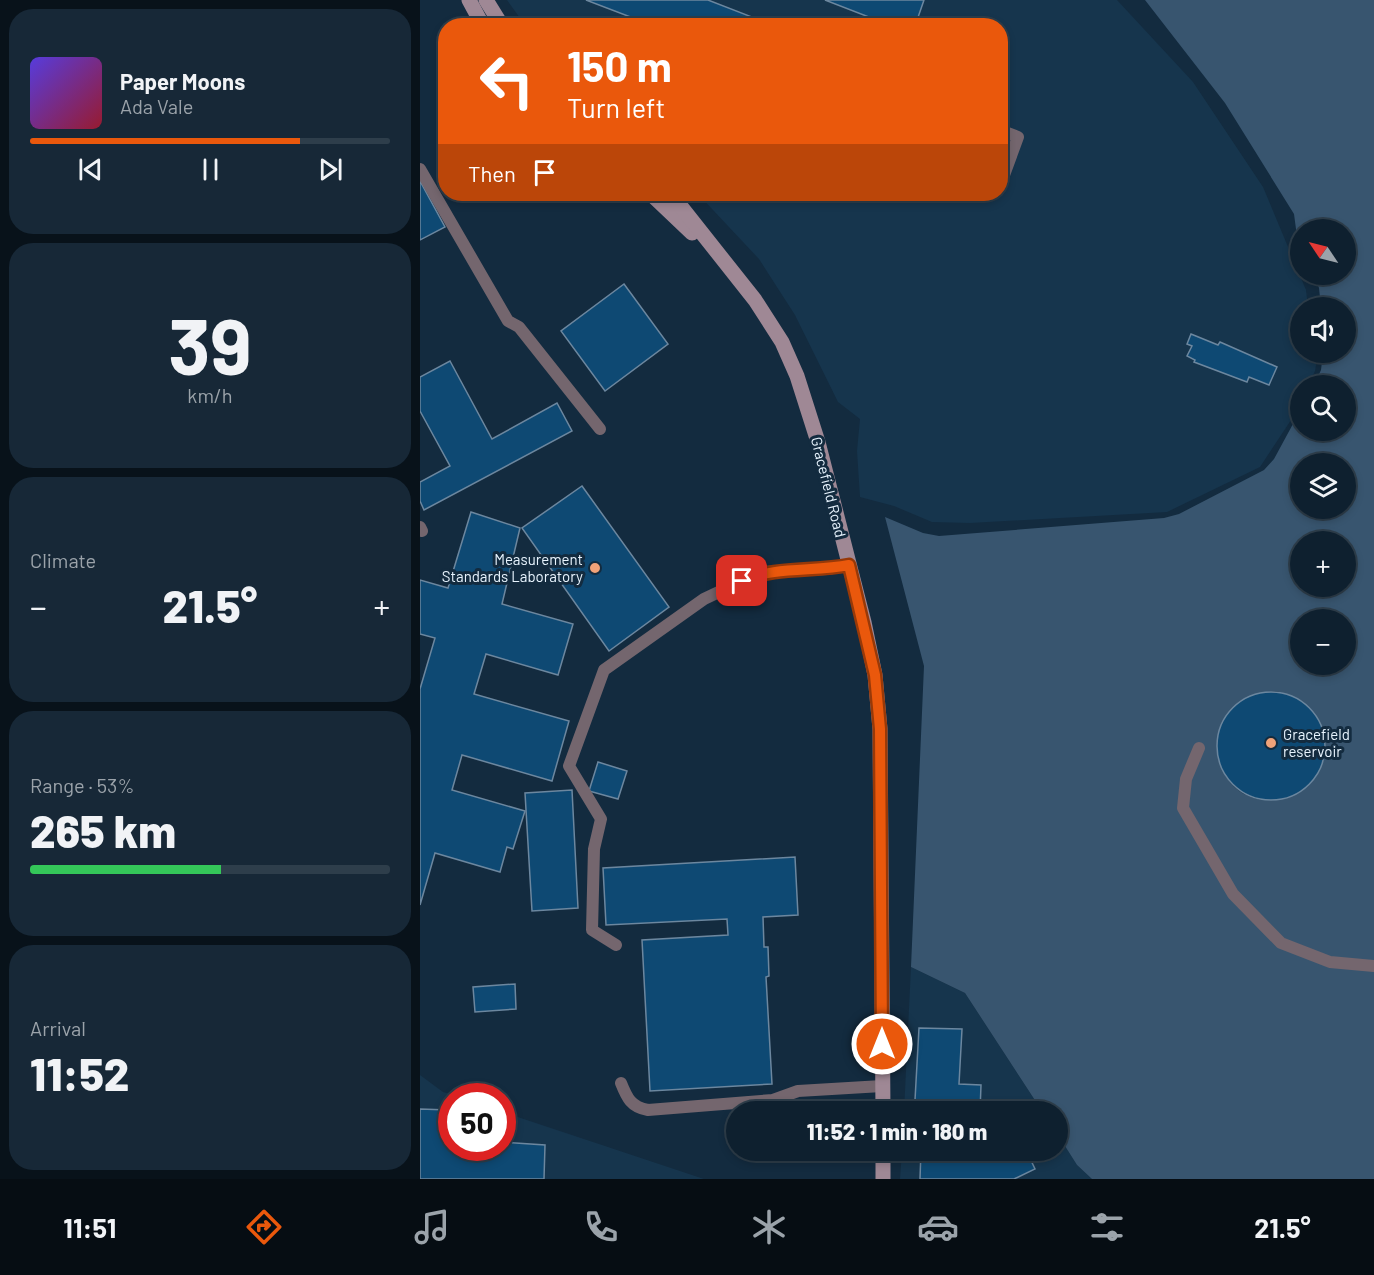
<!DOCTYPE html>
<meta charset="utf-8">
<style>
body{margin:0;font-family:Barlow,sans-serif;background:#172837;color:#f1f3f6;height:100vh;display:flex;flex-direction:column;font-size:22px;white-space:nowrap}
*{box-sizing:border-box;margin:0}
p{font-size:20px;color:#9ba3aa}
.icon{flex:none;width:33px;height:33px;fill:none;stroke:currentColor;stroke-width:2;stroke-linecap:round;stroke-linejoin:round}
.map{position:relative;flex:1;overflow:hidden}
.sheet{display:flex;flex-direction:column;gap:9px;padding:9px;background:#08121a;width:420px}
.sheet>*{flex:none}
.hud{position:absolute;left:18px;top:18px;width:570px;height:183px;border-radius:24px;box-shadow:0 3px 9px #0003,0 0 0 2px #2e3e4b;background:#ea580c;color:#fff;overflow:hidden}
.needle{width:39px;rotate:305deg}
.tools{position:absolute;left:870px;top:219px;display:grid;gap:12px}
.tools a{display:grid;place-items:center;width:66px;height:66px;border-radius:50%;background:#0e202f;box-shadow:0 3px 9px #0003,0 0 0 2px #2e3e4b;font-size:30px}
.speed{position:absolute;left:18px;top:1083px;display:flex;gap:12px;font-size:30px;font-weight:700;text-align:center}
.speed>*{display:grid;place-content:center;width:78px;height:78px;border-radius:50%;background:#0e202f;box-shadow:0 3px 9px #0003,0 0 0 2px #2e3e4b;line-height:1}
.speed .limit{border:9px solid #d22;background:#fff;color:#111}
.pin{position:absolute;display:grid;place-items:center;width:51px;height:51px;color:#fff;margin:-26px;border-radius:12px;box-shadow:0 3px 9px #0006}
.me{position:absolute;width:66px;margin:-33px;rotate:0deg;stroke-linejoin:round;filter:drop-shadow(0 0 4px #0008)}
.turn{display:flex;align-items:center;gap:21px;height:126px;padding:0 30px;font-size:27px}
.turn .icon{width:78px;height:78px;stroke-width:2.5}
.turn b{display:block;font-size:42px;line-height:51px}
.then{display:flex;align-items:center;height:57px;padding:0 30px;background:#0003;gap:12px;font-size:22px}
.big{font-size:45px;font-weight:800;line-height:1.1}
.sheet .widget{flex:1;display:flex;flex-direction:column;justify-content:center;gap:9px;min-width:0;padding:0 21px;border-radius:24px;background:#172837}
.sheet .dial{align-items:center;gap:0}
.dial b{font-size:78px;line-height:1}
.song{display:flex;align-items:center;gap:18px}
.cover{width:72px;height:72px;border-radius:9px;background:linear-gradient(135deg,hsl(250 70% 55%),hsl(350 70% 35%))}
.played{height:6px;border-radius:3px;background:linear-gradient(90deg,#ea580c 75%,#2e3e4b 75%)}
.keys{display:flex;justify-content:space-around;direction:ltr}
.heat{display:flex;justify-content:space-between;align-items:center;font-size:33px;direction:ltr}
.charge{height:9px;border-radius:4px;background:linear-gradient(90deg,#34c759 53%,#2e3e4b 0)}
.trip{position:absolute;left:306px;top:1101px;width:342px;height:60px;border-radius:30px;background:#0e202f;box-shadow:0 3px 9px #0003,0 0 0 2px #2e3e4b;font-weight:800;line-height:60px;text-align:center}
.dock{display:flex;height:96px;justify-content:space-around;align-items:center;background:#060d13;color:#9ba3aa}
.dock .icon{width:42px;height:42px}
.dock .current{color:#ea580c}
.dock b{font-size:27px;color:#f1f3f6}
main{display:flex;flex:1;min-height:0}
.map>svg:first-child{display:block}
.built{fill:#16354d}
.green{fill:#38556f;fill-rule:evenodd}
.building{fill:#0e4973;stroke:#6c879f;stroke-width:1.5}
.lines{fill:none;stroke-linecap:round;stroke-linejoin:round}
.service{stroke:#74666e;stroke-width:12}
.secondary{stroke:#9f8895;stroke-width:15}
.route-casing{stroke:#983908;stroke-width:15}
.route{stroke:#ea580c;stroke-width:10}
.poi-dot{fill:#f0a279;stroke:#132b3f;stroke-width:2}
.labels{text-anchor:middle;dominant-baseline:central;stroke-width:6;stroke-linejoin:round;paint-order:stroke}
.street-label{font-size:15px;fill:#e8f4fe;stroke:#132b3f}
.poi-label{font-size:15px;fill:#e8f4fe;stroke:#132b3f;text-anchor:end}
</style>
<main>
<section class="sheet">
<div class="widget">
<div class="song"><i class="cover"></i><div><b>Paper Moons</b><p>Ada Vale</p></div></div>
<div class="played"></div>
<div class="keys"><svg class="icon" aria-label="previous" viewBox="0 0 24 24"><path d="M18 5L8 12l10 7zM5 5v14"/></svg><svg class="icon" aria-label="pause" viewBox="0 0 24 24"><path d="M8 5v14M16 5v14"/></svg><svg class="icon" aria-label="next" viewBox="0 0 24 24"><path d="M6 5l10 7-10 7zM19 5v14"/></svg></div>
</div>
<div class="widget dial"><b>39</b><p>km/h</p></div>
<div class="widget"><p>Climate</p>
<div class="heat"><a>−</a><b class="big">21.5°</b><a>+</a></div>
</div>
<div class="widget"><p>Range · 53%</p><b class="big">265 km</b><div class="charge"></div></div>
<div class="widget"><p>Arrival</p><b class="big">11:52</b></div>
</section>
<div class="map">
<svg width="954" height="1179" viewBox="0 0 954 1179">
<rect width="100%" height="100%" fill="#132b3f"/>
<g class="built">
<polygon points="87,0 697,0 773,82 843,187 886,290 888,307 880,308 880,352 894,353 897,359 895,371 888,385 880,386 880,402 875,414 840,467 747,512 550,523 512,522 474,506 440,497 437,451 440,419 418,402 375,315 339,259 278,194 580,194 580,26 105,25"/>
<polygon points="491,967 545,993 622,1111 484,1112"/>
<polygon points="0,1075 23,1092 37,1096 32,1096 32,1148 82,1148 83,1112 284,1179 0,1179"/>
<polygon points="638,1135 657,1165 672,1179 480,1179 482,1151 638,1150"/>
</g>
<path class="green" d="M725 0H954V1179H672L657 1165 638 1135V1112L622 1111 545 993 491 967 504 666 465 517 503 533 519 536 744 518 759 514 844 470 854 459 880 411V430H926V386L894 385 901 370 903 353 926 352V308L901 307 899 288 894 275 926 274V230H880V259L874 214 805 103ZM880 464H926V508H880ZM880 542H926V586H880ZM880 620H926V664H880ZM856 691C900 701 922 744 891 782 882 793 869 798 855 800 785 806 771 696 856 691Z"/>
<g class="building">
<polygon points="166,0 288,0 355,26 234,26"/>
<polygon points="405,0 504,0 495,26 472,26"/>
<polygon points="0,181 25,227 0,240"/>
<polygon points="204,284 248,344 185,391 141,331"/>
<polygon points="771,334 798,345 800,342 857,367 849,385 829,377 827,382 774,362 775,360 767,356 772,346 767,344"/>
<polygon points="30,361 72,439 137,403 152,431 4,510 0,501 0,482 30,466 0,411 0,377"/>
<polygon points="162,486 249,607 189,651 102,528"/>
<polygon points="51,512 100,528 82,604 153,624 138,675 66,654 54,694 149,721 132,781 42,755 32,790 105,811 93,849 87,847 80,872 15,853 0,905 0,689 15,638 0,634 0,580 28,588"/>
<circle cx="851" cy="746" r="54"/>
<polygon points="178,762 207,771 198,799 169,791"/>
<polygon points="152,790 158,908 112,911 105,793"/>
<polygon points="375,857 378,915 343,917 344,947 348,947 349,976 346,977 352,1084 230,1091 222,940 308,935 307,919 186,925 183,868"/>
<polygon points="95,984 96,1009 55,1012 53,987"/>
<polygon points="499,1028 542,1029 539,1084 561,1085 560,1112 508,1112 509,1100 495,1100"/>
<polygon points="0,1109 28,1110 28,1119 32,1120 32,1148 82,1148 82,1142 125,1145 124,1179 0,1179"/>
<polygon points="501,1150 606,1150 615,1169 594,1179 500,1179"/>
</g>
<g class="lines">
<g class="service">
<polyline points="580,130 598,137 580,186"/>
<polyline points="0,169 88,321 99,327 180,429"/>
<polyline points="0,527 2,531"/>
<polyline points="779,748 766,779 763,808 813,894 861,943 910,962 954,966"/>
<polyline points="196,945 172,930 174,849 181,819 149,766 184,670 284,599 341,572 407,569 429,565"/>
<path d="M201 1083C207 1098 211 1107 228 1110L353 1100 378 1091 462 1086"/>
</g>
<g class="secondary">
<polyline points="49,0 63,26"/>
<polyline points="66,0 82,26"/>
<polyline points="231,194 272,233"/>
<polyline points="251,194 335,300 362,342 377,376 398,442 444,622 455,675 460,729 463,1112"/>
<polyline points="463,1179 463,1150"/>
</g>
</g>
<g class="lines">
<g class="route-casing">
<path id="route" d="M322 581C355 566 394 572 429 565L455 675 460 729 462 1044"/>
</g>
<use href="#route" class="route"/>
</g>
<g class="poi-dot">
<circle cx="175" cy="568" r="6"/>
<circle cx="851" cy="743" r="6"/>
</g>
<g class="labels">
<g class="street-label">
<text transform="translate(409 487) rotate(76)">Gracefield Road</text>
</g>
<g class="poi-label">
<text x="163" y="559">Measurement<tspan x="163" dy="17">Standards Laboratory</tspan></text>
<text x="863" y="734" text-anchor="start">Gracefield<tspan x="863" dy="17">reservoir</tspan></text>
</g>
</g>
</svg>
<div class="tools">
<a><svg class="needle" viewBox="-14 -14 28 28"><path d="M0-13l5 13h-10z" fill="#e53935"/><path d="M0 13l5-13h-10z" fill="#9ba3aa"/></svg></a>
<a><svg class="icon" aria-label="sound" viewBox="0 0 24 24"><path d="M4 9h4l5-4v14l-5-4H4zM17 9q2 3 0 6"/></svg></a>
<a><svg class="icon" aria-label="search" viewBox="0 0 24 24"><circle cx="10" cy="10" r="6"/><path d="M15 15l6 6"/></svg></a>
<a><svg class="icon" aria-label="layers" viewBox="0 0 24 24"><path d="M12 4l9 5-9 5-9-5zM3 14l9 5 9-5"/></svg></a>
<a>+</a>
<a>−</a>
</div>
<div class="speed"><div class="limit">50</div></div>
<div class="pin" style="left:322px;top:581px;background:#d93025"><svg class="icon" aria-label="arrive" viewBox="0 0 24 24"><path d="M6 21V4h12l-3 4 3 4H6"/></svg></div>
<svg class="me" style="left:462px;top:1044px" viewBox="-20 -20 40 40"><circle r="17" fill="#ea580c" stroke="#fff" stroke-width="3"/><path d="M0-11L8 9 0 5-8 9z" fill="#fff"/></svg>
<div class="trip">11:52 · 1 min · 180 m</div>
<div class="hud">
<div class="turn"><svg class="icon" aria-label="left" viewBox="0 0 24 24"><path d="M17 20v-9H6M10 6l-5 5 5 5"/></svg><div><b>150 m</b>Turn left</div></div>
<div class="then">Then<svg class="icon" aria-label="arrive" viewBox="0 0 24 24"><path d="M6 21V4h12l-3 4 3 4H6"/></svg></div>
</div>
</div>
</main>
<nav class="dock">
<b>11:51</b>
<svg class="icon current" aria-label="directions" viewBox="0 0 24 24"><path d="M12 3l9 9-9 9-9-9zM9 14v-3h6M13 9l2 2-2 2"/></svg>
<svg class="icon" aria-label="music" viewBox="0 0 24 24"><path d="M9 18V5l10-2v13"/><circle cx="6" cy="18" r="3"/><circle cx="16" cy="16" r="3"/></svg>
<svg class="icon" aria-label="phone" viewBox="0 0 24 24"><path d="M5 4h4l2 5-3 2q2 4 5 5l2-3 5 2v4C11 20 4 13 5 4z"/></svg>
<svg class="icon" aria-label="climate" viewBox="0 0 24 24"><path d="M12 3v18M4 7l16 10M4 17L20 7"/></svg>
<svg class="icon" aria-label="car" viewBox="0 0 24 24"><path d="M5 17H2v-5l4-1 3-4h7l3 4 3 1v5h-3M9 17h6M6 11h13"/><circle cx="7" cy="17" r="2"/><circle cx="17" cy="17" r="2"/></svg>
<svg class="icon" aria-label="filters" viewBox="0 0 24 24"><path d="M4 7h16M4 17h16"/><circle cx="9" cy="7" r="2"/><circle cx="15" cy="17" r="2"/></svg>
<b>21.5°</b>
</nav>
